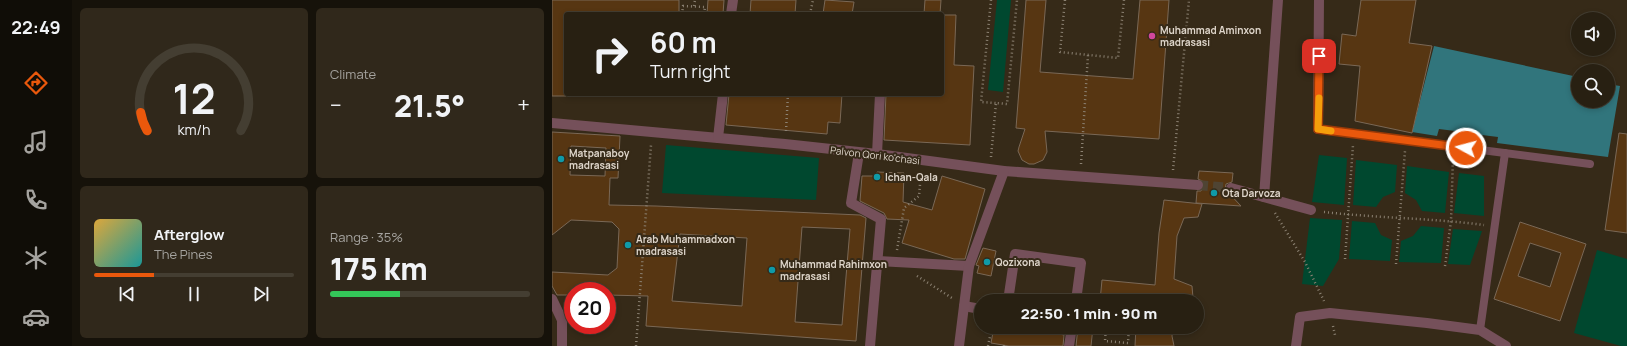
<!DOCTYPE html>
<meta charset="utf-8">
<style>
body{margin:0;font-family:Manrope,sans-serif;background:#30281b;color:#f1f3f6;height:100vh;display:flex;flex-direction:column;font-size:15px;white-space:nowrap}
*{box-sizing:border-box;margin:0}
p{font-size:13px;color:#a5a39f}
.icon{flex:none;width:22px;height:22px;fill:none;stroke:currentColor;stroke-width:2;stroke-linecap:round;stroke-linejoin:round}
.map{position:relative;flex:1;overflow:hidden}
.panel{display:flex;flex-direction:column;gap:8px;padding:8px;background:#16120a;width:480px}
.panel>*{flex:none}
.hud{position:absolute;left:12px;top:12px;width:380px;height:84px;border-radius:4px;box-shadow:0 2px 6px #0003,0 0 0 1px #443e32;background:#282012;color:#f1f3f6;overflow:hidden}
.controls{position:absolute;left:1019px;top:12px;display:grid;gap:8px}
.controls a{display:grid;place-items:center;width:44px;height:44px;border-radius:50%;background:#282012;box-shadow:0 2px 6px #0003,0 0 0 1px #443e32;font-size:20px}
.speed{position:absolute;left:12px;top:282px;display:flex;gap:8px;font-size:20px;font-weight:700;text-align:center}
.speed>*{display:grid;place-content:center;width:52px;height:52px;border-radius:50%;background:#282012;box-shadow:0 2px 6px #0003,0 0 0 1px #443e32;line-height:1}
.speed .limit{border:6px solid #d22;background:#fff;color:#111}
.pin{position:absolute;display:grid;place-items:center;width:34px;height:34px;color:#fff;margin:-17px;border-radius:8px;box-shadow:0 2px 6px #0006}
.me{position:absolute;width:44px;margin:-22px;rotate:277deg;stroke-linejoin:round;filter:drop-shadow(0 0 3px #0008)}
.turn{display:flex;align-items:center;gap:14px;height:84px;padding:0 20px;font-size:18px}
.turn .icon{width:52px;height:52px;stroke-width:2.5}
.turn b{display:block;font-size:28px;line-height:34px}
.big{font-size:30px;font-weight:800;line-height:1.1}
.panel .card{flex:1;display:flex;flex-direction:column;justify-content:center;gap:6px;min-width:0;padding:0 14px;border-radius:6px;background:#30281b}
.panel .dial{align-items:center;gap:0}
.dial svg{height:104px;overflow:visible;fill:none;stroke:#443e32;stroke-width:7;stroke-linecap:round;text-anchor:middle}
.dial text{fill:#f1f3f6;stroke:none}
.song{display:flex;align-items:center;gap:12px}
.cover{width:48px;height:48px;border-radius:6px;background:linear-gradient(135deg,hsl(40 70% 55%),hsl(180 70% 35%))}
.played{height:4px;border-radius:2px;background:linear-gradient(90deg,#ea580c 30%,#443e32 30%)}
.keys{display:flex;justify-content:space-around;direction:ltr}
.heat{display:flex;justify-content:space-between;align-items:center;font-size:22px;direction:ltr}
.charge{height:6px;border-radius:3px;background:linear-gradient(90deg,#34c759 35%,#443e32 0)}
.panel .tiles{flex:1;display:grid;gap:8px;grid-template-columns:repeat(2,1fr)}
.trip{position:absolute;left:422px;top:294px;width:230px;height:40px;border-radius:20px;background:#282012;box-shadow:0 2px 6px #0003,0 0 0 1px #443e32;font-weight:800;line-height:40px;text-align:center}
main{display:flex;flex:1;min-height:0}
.tab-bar{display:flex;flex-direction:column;width:72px;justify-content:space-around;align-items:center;background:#100d07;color:#a5a39f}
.tab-bar .icon{width:28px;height:28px}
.tab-bar .current{color:#ea580c}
.tab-bar b{font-size:18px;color:#f1f3f6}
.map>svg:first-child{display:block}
.green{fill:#00482f}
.water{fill:#31757c}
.building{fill:#573612;stroke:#7a6856;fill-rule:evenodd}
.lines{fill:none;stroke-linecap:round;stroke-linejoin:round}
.street-tunnel{stroke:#4f4433;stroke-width:10;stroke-dasharray:10 5;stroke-linecap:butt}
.path{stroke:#8c8273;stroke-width:2.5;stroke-dasharray:1 3;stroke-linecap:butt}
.lane{stroke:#75505a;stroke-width:8}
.street{stroke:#75505a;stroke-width:10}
.route-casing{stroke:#983908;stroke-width:10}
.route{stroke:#ea580c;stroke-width:7}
.slow{stroke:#f59e0b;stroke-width:7}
.hotel-dot{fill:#d1479c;stroke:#362a18;stroke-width:1.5}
.culture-dot{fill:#0f9aa8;stroke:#362a18;stroke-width:1.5}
.labels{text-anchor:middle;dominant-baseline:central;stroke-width:4;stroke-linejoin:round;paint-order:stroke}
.poi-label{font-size:10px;font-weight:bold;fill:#dfd6cb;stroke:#362a18;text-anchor:start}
.street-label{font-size:10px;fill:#dfd6cb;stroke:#362a18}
</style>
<main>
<nav class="tab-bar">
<b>22:49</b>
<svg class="icon current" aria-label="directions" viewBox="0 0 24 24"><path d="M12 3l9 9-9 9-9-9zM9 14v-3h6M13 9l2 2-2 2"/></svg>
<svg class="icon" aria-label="music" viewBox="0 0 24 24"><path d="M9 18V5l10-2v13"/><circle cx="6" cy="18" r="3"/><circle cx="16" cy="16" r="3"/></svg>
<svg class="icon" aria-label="phone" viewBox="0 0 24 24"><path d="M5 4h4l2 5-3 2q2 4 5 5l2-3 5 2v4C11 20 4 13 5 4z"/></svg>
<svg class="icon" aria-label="climate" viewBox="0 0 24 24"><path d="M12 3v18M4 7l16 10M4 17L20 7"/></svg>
<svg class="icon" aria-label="car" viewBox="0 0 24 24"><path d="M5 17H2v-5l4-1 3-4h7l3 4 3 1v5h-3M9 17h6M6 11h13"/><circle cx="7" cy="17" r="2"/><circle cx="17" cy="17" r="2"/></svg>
</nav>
<section class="panel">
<div class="tiles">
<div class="card dial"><svg viewBox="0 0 100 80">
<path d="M14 69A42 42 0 1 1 86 69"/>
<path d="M14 69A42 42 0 0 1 9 55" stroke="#ea580c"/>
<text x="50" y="56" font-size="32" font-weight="700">12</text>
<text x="50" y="72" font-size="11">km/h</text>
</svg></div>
<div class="card"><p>Climate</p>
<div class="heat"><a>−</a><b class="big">21.5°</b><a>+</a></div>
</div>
<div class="card">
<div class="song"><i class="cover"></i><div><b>Afterglow</b><p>The Pines</p></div></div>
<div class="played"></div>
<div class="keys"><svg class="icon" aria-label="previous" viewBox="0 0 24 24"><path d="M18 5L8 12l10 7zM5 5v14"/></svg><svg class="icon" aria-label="pause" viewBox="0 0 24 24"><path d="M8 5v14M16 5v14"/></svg><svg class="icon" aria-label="next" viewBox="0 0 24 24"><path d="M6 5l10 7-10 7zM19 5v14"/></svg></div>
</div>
<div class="card"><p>Range · 35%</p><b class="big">175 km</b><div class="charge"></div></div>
</div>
</section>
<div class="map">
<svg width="1075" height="346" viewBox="0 0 1075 346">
<rect width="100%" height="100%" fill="#362a18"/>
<g class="green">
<polygon points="445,0 459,0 451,92 436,90"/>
<polygon points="114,145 267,158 264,200 110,193"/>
<polygon points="767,155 795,158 792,205 760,202"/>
<polygon points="804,160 845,165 843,192 831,197 824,207 801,205"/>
<polygon points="855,166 897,172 893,213 870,211 864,200 853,193"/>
<polygon points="907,173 932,176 932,216 902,213"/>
<polygon points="758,218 790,220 787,259 771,286 750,284"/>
<polygon points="800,221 823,223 829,235 840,240 838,261 797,259"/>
<polygon points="869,226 892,228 889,263 847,262 849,241 861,236"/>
<polygon points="901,229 930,231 918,265 896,264"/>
<polygon points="1045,250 1075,259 1075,346 1069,346 1022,333"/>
</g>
<polygon class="water" points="882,46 1026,77 1026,101 1056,101 1056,84 1068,86 1056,157 945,143 946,137 930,135 929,142 903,138 903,131 887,129 885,136 860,132"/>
<g class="building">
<polygon points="0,0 127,0 127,14 14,14 14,96 0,96"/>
<polygon points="156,0 172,0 171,14 155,14"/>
<polygon points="199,0 244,0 243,14 198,14"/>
<polygon points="273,0 302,2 300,14 271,14"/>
<polygon points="373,0 389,0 388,14 372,14"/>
<polygon points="474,0 494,0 488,72 581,79 588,0 617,0 607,139 493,131 495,152 491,160 482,164 477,164 470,160 466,151 467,147 473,129 464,128"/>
<polygon points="809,0 864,0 857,43 880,46 860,133 803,121 808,66 787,64 790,34 804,36"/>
<polygon points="390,15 404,15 402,65 422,66 418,145 332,140 334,94 390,94"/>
<polygon points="177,94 290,94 288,123 276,122 275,134 174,125"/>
<path d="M0 132 68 136 66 178H58L57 205 104 206 308 215 314 218 304 341 94 326 96 296 55 295V291H21V295H5L0 286V272L56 275 65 268 67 229 60 222 19 220 0 235ZM19 146 54 148 53 176 18 175ZM250 227 298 229 290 325 243 322ZM128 234 195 238 190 306 120 301Z"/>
<polygon points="1067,133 1075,134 1075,233 1053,230"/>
<polygon points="647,171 681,173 680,182 674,184 673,189 689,206 644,203 645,191 649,191 652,186 652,182 646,179"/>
<polygon points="325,172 352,173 351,202 380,210 390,176 433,189 413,259 402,259 350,243 357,220 335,219 332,213 308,201 310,176 324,176"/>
<polygon points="612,200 650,204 646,217 632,218 625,236 622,279 640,286 641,298 633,301 548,301 550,280 603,285 607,233"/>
<path d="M968 222 1034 244 1008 321 942 299ZM978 243 1009 253 998 287 966 276Z"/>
<polygon points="431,248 444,251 439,276 425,273 427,266 424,265"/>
<polygon points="442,327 468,327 512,335 511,346 457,346 439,343"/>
<polygon points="526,327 541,327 539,346 524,346"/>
<polygon points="584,327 621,327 620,336 622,346 583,346"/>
</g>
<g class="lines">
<polyline class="street-tunnel" points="646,185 679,188"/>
<g class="path">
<polyline points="439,0 429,102 444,103"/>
<polyline points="513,0 508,52 566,58 572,0"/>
<polyline points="142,6 143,0"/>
<polyline points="130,14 131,6 153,7 152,14"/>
<polyline points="258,14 261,0"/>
<polyline points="234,131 236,94"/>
<polyline points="439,157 444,103 455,104 465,0"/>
<polyline points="529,164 536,55"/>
<polyline points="621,170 637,0"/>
<path d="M772 212C825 218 879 218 932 225"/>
<polyline points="723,213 753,262 772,301"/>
<polyline points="345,250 352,208 367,196 369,173"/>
<polyline points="793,259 801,145"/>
<polyline points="844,264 853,151"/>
<polyline points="893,266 899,221 901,157"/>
<polyline points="365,276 400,298"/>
<polyline points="781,326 783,335"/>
<polyline points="554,327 553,341 576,343 577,327"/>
<polyline points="84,346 99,145"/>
<polyline points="436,346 440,327"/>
<polyline points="452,346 452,345"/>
</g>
<g class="lane">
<polyline points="766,129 1038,164"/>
<polyline points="928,330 953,153"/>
</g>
<g class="street">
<polyline points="179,14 181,0"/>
<polyline points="0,123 233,144 325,154 452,171 646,185"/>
<polyline points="766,129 767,0"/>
<polyline points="166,138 171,94"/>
<polyline points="307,153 299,203 329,219 318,346"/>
<polyline points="325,154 328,94"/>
<polyline points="679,188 759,210"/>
<polyline points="712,197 726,0"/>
<polyline points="326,261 417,266"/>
<polyline points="0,299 10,320 10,346"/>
<polyline points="456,301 463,254 529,263 524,301"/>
<polyline points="412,306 423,308"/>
<polyline points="407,346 417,266 452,171"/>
<polyline points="517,346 520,327"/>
<polyline points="744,346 748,317 778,313 875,323 928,330 954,346"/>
</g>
</g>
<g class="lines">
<g class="route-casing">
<polyline id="route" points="767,56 766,129 914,148"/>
</g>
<use href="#route" class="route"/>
<polyline class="slow" points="767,98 766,129 779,131"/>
</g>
<circle class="hotel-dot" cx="600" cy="36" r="4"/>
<g class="culture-dot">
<circle cx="9" cy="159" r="4"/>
<circle cx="325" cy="177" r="4"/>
<circle cx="662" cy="193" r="4"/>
<circle cx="76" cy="245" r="4"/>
<circle cx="435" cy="262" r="4"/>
<circle cx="220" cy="270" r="4"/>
</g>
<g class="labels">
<g class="poi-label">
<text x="608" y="30">Muhammad Aminxon<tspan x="608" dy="12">madrasasi</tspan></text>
<text x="17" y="153">Matpanaboy<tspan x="17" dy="12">madrasasi</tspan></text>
<text x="333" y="177">Ichan-Qala</text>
<text x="670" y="193">Ota Darvoza</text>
<text x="84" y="239">Arab Muhammadxon<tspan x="84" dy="12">madrasasi</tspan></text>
<text x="443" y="262">Qozixona</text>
<text x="228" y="264">Muhammad Rahimxon<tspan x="228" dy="12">madrasasi</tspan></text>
</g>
<g class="street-label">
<text transform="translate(323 155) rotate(7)">Palvon Qori ko'chasi</text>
</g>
</g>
</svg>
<div class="controls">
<a><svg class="icon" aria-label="sound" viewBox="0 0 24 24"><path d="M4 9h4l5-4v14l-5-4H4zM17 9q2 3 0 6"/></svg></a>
<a><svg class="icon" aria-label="search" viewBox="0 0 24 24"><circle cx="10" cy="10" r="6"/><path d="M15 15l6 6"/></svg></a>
</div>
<div class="speed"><div class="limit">20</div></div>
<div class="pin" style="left:767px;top:56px;background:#d93025"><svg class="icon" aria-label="arrive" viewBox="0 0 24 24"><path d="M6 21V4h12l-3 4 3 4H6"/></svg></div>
<svg class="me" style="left:914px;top:148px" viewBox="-20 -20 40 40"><circle r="17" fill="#ea580c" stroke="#fff" stroke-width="3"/><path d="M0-11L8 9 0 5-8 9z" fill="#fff"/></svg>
<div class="trip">22:50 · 1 min · 90 m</div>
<div class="hud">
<div class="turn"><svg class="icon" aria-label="right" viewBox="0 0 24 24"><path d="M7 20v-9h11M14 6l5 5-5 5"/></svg><div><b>60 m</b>Turn right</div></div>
</div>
</div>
</main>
